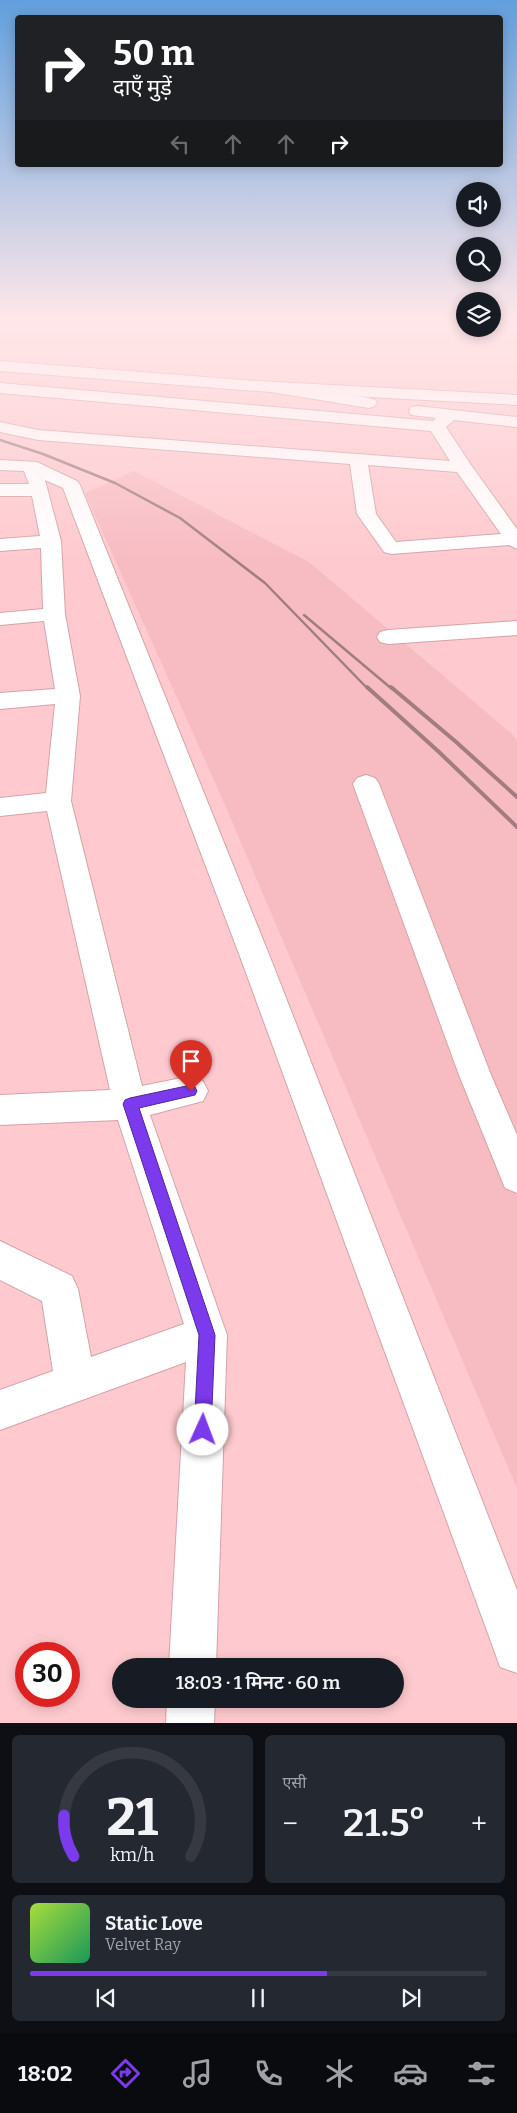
<!DOCTYPE html>
<html lang="hi">
<meta charset="utf-8">
<style>
body{margin:0;font-family:Bitter,"Noto Sans Devanagari",serif;background:#242831;color:#f1f3f6;height:100vh;display:flex;flex-direction:column;font-size:19px;white-space:nowrap}
*{box-sizing:border-box;margin:0}
p{font-size:16px;color:#9ea1a6}
.icon{flex:none;width:28px;height:28px;fill:none;stroke:currentColor;stroke-width:2;stroke-linecap:round;stroke-linejoin:round}
.map{position:relative;height:1723px;overflow:hidden}
.sheet{display:flex;flex-direction:column;gap:12px;padding:12px;background:#0d0f14;flex:1}
.sheet>*{flex:none}
.top-card{position:absolute;left:15px;top:15px;width:488px;height:152px;border-radius:5px;box-shadow:0 2px 12px #0003;background:#202124;color:#fff;overflow:hidden}
.tools{position:absolute;left:456px;top:182px;display:grid;gap:10px}
.tools a{display:grid;place-items:center;width:45px;height:45px;border-radius:50%;background:#171b24;box-shadow:0 2px 12px #0003;font-size:25px}
.speed{position:absolute;left:15px;top:1642px;display:flex;gap:10px;font-size:25px;font-weight:700;text-align:center}
.speed>*{display:grid;place-content:center;width:65px;height:65px;border-radius:50%;background:#171b24;box-shadow:0 2px 12px #0003;line-height:1}
.speed .limit{border:8px solid #d22;background:#fff;color:#111}
.pin{position:absolute;display:grid;place-items:center;width:42px;height:42px;color:#fff;margin:-51px -21px;border-radius:50% 50% 50% 0;rotate:-45deg;box-shadow:0 0 5px #0007}
.pin .icon{rotate:45deg}
.me{position:absolute;width:55px;margin:-28px;rotate:2deg;stroke-linejoin:round;filter:drop-shadow(0 0 4px #0008)}
.turn{display:flex;align-items:center;gap:18px;height:105px;padding:0 15px;font-size:22px}
.turn .icon{width:65px;height:65px;stroke-width:2.5}
.turn b{display:block;font-size:35px;line-height:42px}
.lanes{display:flex;align-items:center;height:48px;padding:0 15px;background:#0003;justify-content:center;gap:25px;direction:ltr}
.lanes .off{opacity:.35}
.big{font-size:38px;font-weight:600;line-height:1.1}
.sheet .widget{flex:1;display:flex;flex-direction:column;justify-content:center;gap:8px;min-width:0;padding:0 18px;border-radius:8px;background:#242831}
.sheet .dial{align-items:center;gap:0}
.dial svg{height:130px;overflow:visible;fill:none;stroke:#363941;stroke-width:7;stroke-linecap:round;text-anchor:middle}
.dial text{fill:#f1f3f6;stroke:none}
.song{display:flex;align-items:center;gap:15px}
.cover{width:60px;height:60px;border-radius:8px;background:linear-gradient(135deg,hsl(80 70% 55%),hsl(150 70% 35%))}
.played{height:5px;border-radius:2px;background:linear-gradient(90deg,#7c3aed 65%,#363941 65%)}
.keys{display:flex;justify-content:space-around;direction:ltr}
.heat{display:flex;justify-content:space-between;align-items:center;font-size:28px;direction:ltr}
.sheet .tiles{flex:1;display:grid;gap:12px;grid-template-columns:1fr 1fr}
.widget:last-child{grid-column:span 2}
.trip{position:absolute;left:112px;top:1658px;width:292px;height:50px;border-radius:25px;background:#171b24;box-shadow:0 2px 12px #0003;font-weight:600;line-height:50px;text-align:center}
.menu{display:flex;height:80px;justify-content:space-around;align-items:center;background:#090b0e;color:#9ea1a6}
.menu .icon{width:35px;height:35px}
.menu .selected{color:#7c3aed}
.menu b{font-size:22px;color:#f1f3f6}
.map>svg:first-child{display:block}
.built{fill:#f7bcc2}
.lines{fill:none;stroke-linecap:round;stroke-linejoin:round}
.minor-casing{stroke:#d4a3a7;stroke-width:2}
.major-casing{stroke:#d4a3a7;stroke-width:2}
.minor{fill:#fff;fill-rule:evenodd}
.major{fill:#fff;fill-rule:evenodd}
.rail-far1{stroke:#a17d80;stroke-width:2.5}
.rail{stroke:#a17d80;stroke-width:4}
.route{fill:#7c3aed;stroke:#51269a}
</style>
<div class="map">
<svg width="517" height="1723" viewBox="0 0 517 1723">
<rect width="100%" height="100%" fill="#fecacf"/>
<polygon class="built" points="134,471 309,562 512,734 517,741 517,1488 218,789 85,493"/>
<g class="lines">
<g class="minor-casing">
<g id="minor">
<path d="M0 383 433 421 436 418 411 415 409 411 411 407 417 406 517 417V427L454 420 446 427 471 465 517 529V549L509 545 391 554 384 552 357 514 350 464 38 440 0 432V422L38 430 450 461 431 431 0 393ZM368 465 457 472 501 534 396 542 376 514Z"/>
<polygon points="271,383 369,398 375,400 377,403 375,406 369,408 265,391 263,388 265,385"/>
<polygon points="0,460 37,462 77,481 80,485 272,962 517,1590 517,1673 500,1667 494,1650 242,962 63,488 45,480 61,541 65,614 80,696 71,801 142,1086 191,1076 203,1081 208,1091 203,1101 150,1115 227,1335 216,1666 169,1666 186,1362 0,1430 0,1390 53,1371 42,1301 0,1280 0,1241 72,1276 78,1289 91,1357 184,1324 118,1120 0,1125 0,1095 110,1090 47,811 0,816 0,798 46,793 55,704 0,709 0,693 55,689 44,621 0,625 0,613 43,609 41,548 0,551 0,539 40,536 32,496 0,496 0,484 29,484 24,471 0,470"/>
<polygon points="517,621 517,635 388,644 380,642 377,637 380,632 388,630"/>
<polygon points="366,775 375,778 379,784 491,1075 517,1135 517,1193 505,1188 459,1075 353,784 357,778"/>
<polygon points="167,1699 215,1699 214,1723 166,1723"/>
</g>
</g>
<g class="major-casing">
<polygon id="major" points="0,361 257,381 517,395 517,405 257,391 0,371"/>
</g>
<use href="#minor" class="minor"/>
<use href="#major" class="major"/>
<g class="rail-far1">
<polyline points="0,440 43,454 115,483 180,518 265,583 368,689"/>
<polyline points="304,615 392,689"/>
</g>
<g class="rail">
<polyline points="367,687 439,752 517,827"/>
<polyline points="391,687 455,741 517,797"/>
</g>
</g>
<linearGradient id="sky" x2="0" y2="1"><stop stop-color="#619fdc"/><stop offset="0.57" stop-color="#ffe7e9"/><stop offset="1" stop-color="#ffe7e9" stop-opacity="0"/></linearGradient>
<rect width="517" height="560" fill="url(#sky)"/>
<polygon class="route" points="191,1085 195,1087 197,1091 195,1095 139,1108 215,1335 211,1430 209,1436 203,1439 197,1436 194,1430 199,1335 123,1104 125,1100 130,1098"/>
</svg>
<div class="tools">
<a><svg class="icon" aria-label="sound" viewBox="0 0 24 24"><path d="M4 9h4l5-4v14l-5-4H4zM17 9q2 3 0 6"/></svg></a>
<a><svg class="icon" aria-label="search" viewBox="0 0 24 24"><circle cx="10" cy="10" r="6"/><path d="M15 15l6 6"/></svg></a>
<a><svg class="icon" aria-label="layers" viewBox="0 0 24 24"><path d="M12 4l9 5-9 5-9-5zM3 14l9 5 9-5"/></svg></a>
</div>
<div class="speed"><div class="limit">30</div></div>
<div class="pin" style="left:191px;top:1091px;background:#d93025"><svg class="icon" aria-label="arrive" viewBox="0 0 24 24"><path d="M6 21V4h12l-3 4 3 4H6"/></svg></div>
<svg class="me" style="left:203px;top:1430px" viewBox="-20 -20 40 40"><circle r="19" fill="#fff"/><path d="M0-13L10 11 0 6-10 11z" fill="#7c3aed"/></svg>
<div class="trip">18:03 · 1 मिनट · 60 m</div>
<div class="top-card">
<div class="turn"><svg class="icon" aria-label="right" viewBox="0 0 24 24"><path d="M7 20v-9h11M14 6l5 5-5 5"/></svg><div><b>50 m</b>दाएँ मुड़ें</div></div>
<div class="lanes"><svg class="icon off" aria-label="left" viewBox="0 0 24 24"><path d="M17 20v-9H6M10 6l-5 5 5 5"/></svg><svg class="icon off" aria-label="ahead" viewBox="0 0 24 24"><path d="M12 20V5M6 11l6-6 6 6"/></svg><svg class="icon off" aria-label="ahead" viewBox="0 0 24 24"><path d="M12 20V5M6 11l6-6 6 6"/></svg><svg class="icon" aria-label="right" viewBox="0 0 24 24"><path d="M7 20v-9h11M14 6l5 5-5 5"/></svg></div>
</div>
</div>
<section class="sheet">
<div class="tiles">
<div class="widget dial"><svg viewBox="0 0 100 80">
<path d="M14 69A42 42 0 1 1 86 69"/>
<path d="M14 69A42 42 0 0 1 8 44" stroke="#7c3aed"/>
<text x="50" y="56" font-size="32" font-weight="700">21</text>
<text x="50" y="72" font-size="11">km/h</text>
</svg></div>
<div class="widget"><p>एसी</p>
<div class="heat"><a>−</a><b class="big">21.5°</b><a>+</a></div>
</div>
<div class="widget">
<div class="song"><i class="cover"></i><div><b>Static Love</b><p>Velvet Ray</p></div></div>
<div class="played"></div>
<div class="keys"><svg class="icon" aria-label="previous" viewBox="0 0 24 24"><path d="M18 5L8 12l10 7zM5 5v14"/></svg><svg class="icon" aria-label="pause" viewBox="0 0 24 24"><path d="M8 5v14M16 5v14"/></svg><svg class="icon" aria-label="next" viewBox="0 0 24 24"><path d="M6 5l10 7-10 7zM19 5v14"/></svg></div>
</div>
</div>
</section>
<nav class="menu">
<b>18:02</b>
<svg class="icon selected" aria-label="directions" viewBox="0 0 24 24"><path d="M12 3l9 9-9 9-9-9zM9 14v-3h6M13 9l2 2-2 2"/></svg>
<svg class="icon" aria-label="music" viewBox="0 0 24 24"><path d="M9 18V5l10-2v13"/><circle cx="6" cy="18" r="3"/><circle cx="16" cy="16" r="3"/></svg>
<svg class="icon" aria-label="phone" viewBox="0 0 24 24"><path d="M5 4h4l2 5-3 2q2 4 5 5l2-3 5 2v4C11 20 4 13 5 4z"/></svg>
<svg class="icon" aria-label="climate" viewBox="0 0 24 24"><path d="M12 3v18M4 7l16 10M4 17L20 7"/></svg>
<svg class="icon" aria-label="car" viewBox="0 0 24 24"><path d="M5 17H2v-5l4-1 3-4h7l3 4 3 1v5h-3M9 17h6M6 11h13"/><circle cx="7" cy="17" r="2"/><circle cx="17" cy="17" r="2"/></svg>
<svg class="icon" aria-label="filters" viewBox="0 0 24 24"><path d="M4 7h16M4 17h16"/><circle cx="9" cy="7" r="2"/><circle cx="15" cy="17" r="2"/></svg>
</nav>
